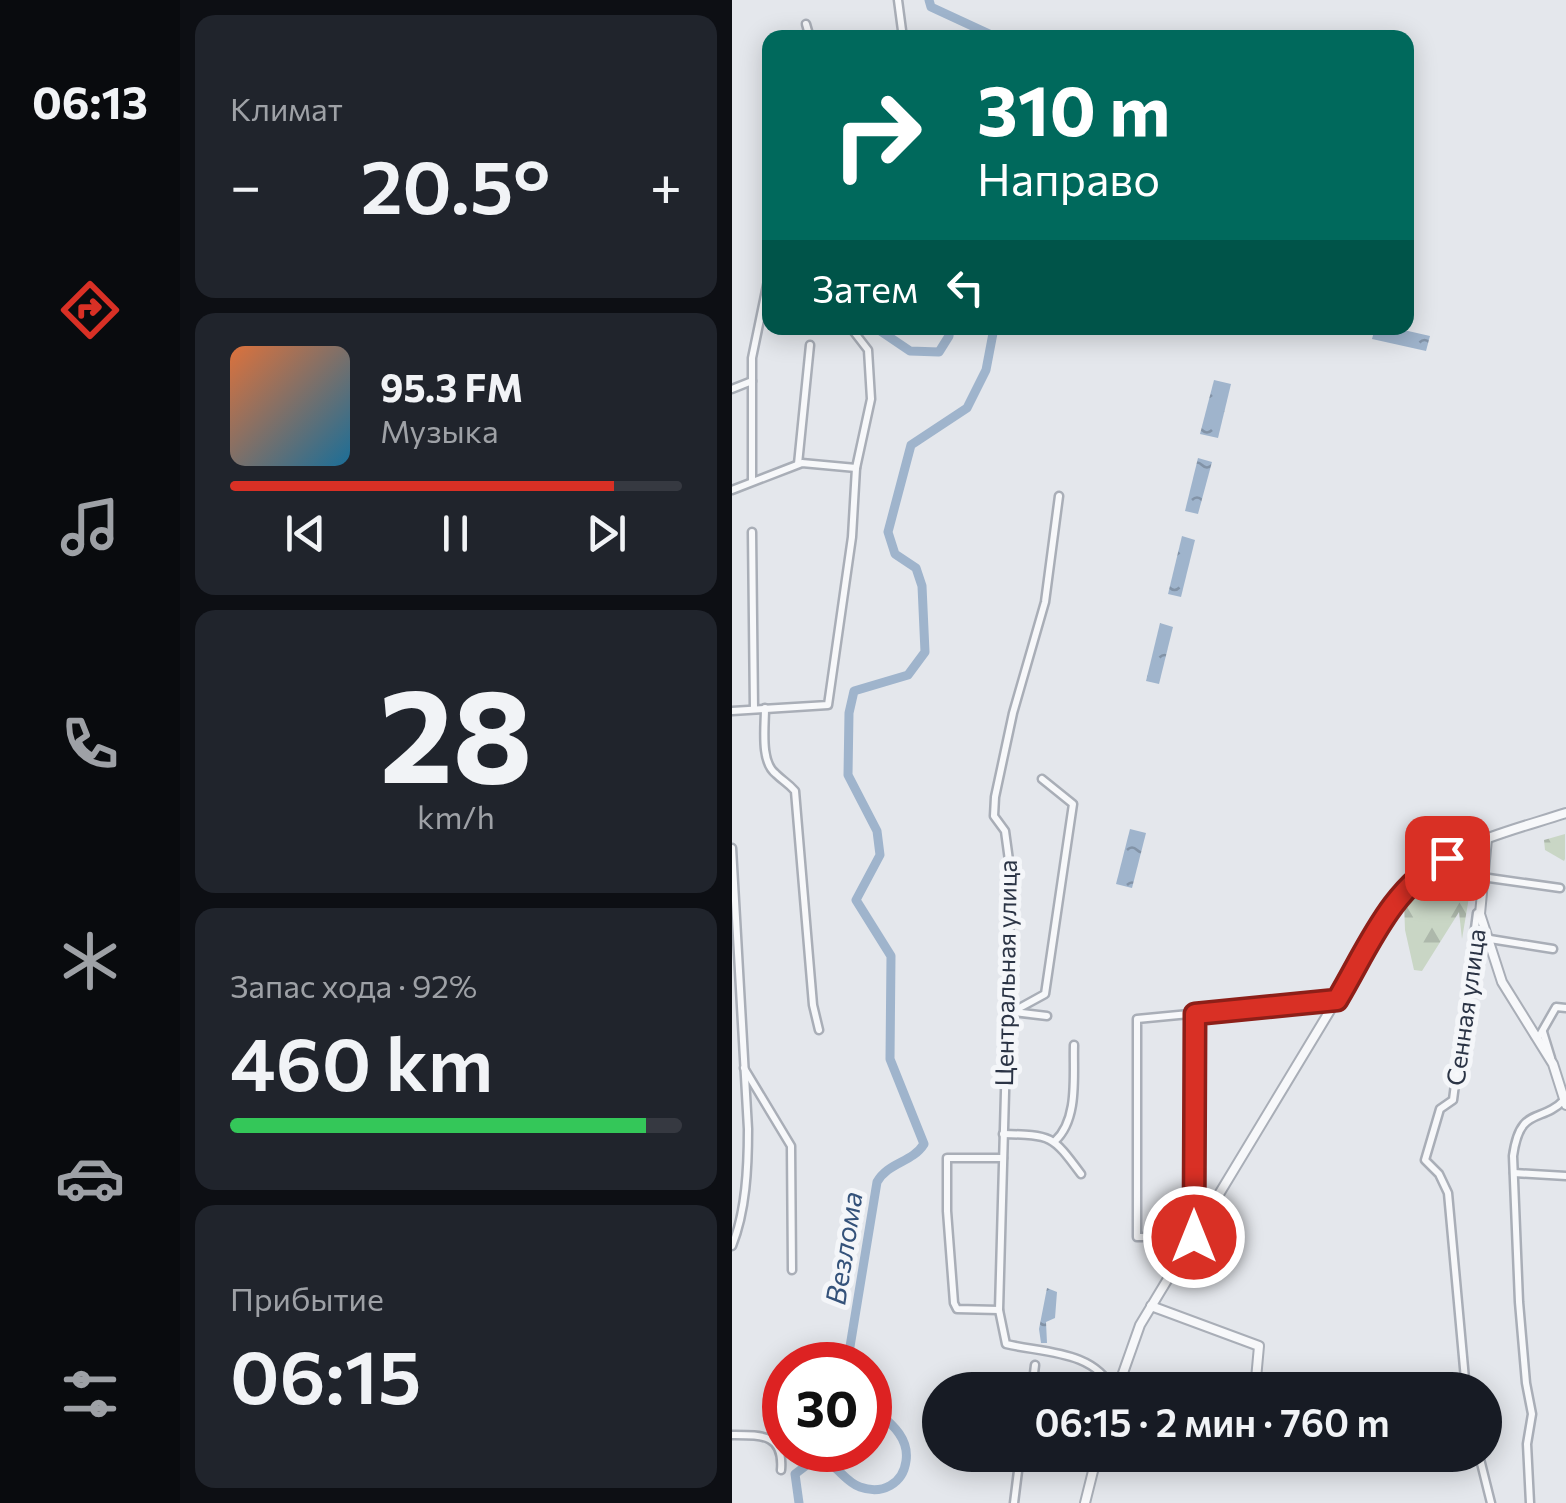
<!DOCTYPE html>
<html lang="ru">
<meta charset="utf-8">
<style>
body{margin:0;font-family:Commissioner,sans-serif;background:#20242c;color:#f1f3f6;height:100vh;display:flex;flex-direction:column;font-size:38px;white-space:nowrap}
*{box-sizing:border-box;margin:0}
p{font-size:32px;color:#9ea1a6}
.icon{flex:none;width:55px;height:55px;fill:none;stroke:currentColor;stroke-width:2;stroke-linecap:round;stroke-linejoin:round}
.map{position:relative;flex:1;overflow:hidden}
.panel{display:flex;flex-direction:column;gap:15px;padding:15px;background:#0d0f14;width:552px}
.panel>*{flex:none}
.hud{position:absolute;left:30px;top:30px;width:652px;height:305px;border-radius:20px;box-shadow:0 5px 25px #0003;background:#00695c;color:#fff;overflow:hidden}
.speed{position:absolute;left:30px;top:1342px;display:flex;gap:20px;font-size:50px;font-weight:700;text-align:center}
.speed>*{display:grid;place-content:center;width:130px;height:130px;border-radius:50%;background:#171b24;box-shadow:0 5px 25px #0003;line-height:1}
.speed .limit{border:15px solid #d22;background:#fff;color:#111}
.pin{position:absolute;display:grid;place-items:center;width:85px;height:85px;color:#fff;margin:-42px;border-radius:20px;box-shadow:0 5px 15px #0006}
.me{position:absolute;width:110px;margin:-55px;rotate:0deg;stroke-linejoin:round;filter:drop-shadow(0 0 8px #0008)}
.turn{display:flex;align-items:center;gap:35px;height:210px;padding:0 50px;font-size:45px}
.turn .icon{width:130px;height:130px;stroke-width:2.5}
.turn b{display:block;font-size:70px;line-height:85px}
.then{display:flex;align-items:center;height:95px;padding:0 50px;background:#0003;gap:20px;font-size:38px}
.big{font-size:75px;font-weight:600;line-height:1.1}
.panel .card{flex:1;display:flex;flex-direction:column;justify-content:center;gap:15px;min-width:0;padding:0 35px;border-radius:20px;background:#20242c}
.panel .dial{align-items:center;gap:0}
.dial b{font-size:130px;line-height:1}
.song{display:flex;align-items:center;gap:30px}
.cover{width:120px;height:120px;border-radius:15px;background:linear-gradient(135deg,hsl(20 70% 55%),hsl(200 70% 35%))}
.played{height:10px;border-radius:5px;background:linear-gradient(90deg,#d93025 85%,#363941 85%)}
.keys{display:flex;justify-content:space-around;direction:ltr}
.heat{display:flex;justify-content:space-between;align-items:center;font-size:55px;direction:ltr}
.charge{height:15px;border-radius:8px;background:linear-gradient(90deg,#34c759 92%,#363941 0)}
.trip{position:absolute;left:190px;top:1372px;width:580px;height:100px;border-radius:50px;background:#171b24;box-shadow:0 5px 25px #0003;font-weight:600;line-height:100px;text-align:center}
main{display:flex;flex:1;min-height:0}
.dock{display:flex;flex-direction:column;width:180px;justify-content:space-around;align-items:center;background:#090b0e;color:#9ea1a6}
.dock .icon{width:70px;height:70px}
.dock .active{color:#d93025}
.dock b{font-size:45px;color:#f1f3f6}
.map>svg:first-child{display:block}
.forest{fill:url(#forest-firs)}
.water{fill:url(#water-ripples)}
.lines{fill:none;stroke-linecap:round;stroke-linejoin:round}
.river{stroke:#9fb4cc;stroke-width:9}
.minor-casing{stroke:#a9aeb7;stroke-width:11}
.tertiary-casing{stroke:#a9aeb7;stroke-width:12}
.minor{stroke:#f7f8fa;stroke-width:6}
.tertiary{stroke:#f7f8fa;stroke-width:8}
.route-casing{stroke:#8d1f18;stroke-width:25}
.route{stroke:#d93025;stroke-width:18}
.labels{text-anchor:middle;dominant-baseline:central;stroke-width:10;stroke-linejoin:round;paint-order:stroke}
.street-label{font-size:25px;fill:#2b3445;stroke:#f4f6f9}
.water-label{font-size:28px;font-style:italic;fill:#34527a;stroke:#f4f6f9}
</style>
<main>
<nav class="dock">
<b>06:13</b>
<svg class="icon active" aria-label="directions" viewBox="0 0 24 24"><path d="M12 3l9 9-9 9-9-9zM9 14v-3h6M13 9l2 2-2 2"/></svg>
<svg class="icon" aria-label="music" viewBox="0 0 24 24"><path d="M9 18V5l10-2v13"/><circle cx="6" cy="18" r="3"/><circle cx="16" cy="16" r="3"/></svg>
<svg class="icon" aria-label="phone" viewBox="0 0 24 24"><path d="M5 4h4l2 5-3 2q2 4 5 5l2-3 5 2v4C11 20 4 13 5 4z"/></svg>
<svg class="icon" aria-label="climate" viewBox="0 0 24 24"><path d="M12 3v18M4 7l16 10M4 17L20 7"/></svg>
<svg class="icon" aria-label="car" viewBox="0 0 24 24"><path d="M5 17H2v-5l4-1 3-4h7l3 4 3 1v5h-3M9 17h6M6 11h13"/><circle cx="7" cy="17" r="2"/><circle cx="17" cy="17" r="2"/></svg>
<svg class="icon" aria-label="filters" viewBox="0 0 24 24"><path d="M4 7h16M4 17h16"/><circle cx="9" cy="7" r="2"/><circle cx="15" cy="17" r="2"/></svg>
</nav>
<section class="panel">
<div class="card"><p>Климат</p>
<div class="heat"><a>−</a><b class="big">20.5°</b><a>+</a></div>
</div>
<div class="card">
<div class="song"><i class="cover"></i><div><b>95.3 FM</b><p>Музыка</p></div></div>
<div class="played"></div>
<div class="keys"><svg class="icon" aria-label="previous" viewBox="0 0 24 24"><path d="M18 5L8 12l10 7zM5 5v14"/></svg><svg class="icon" aria-label="pause" viewBox="0 0 24 24"><path d="M8 5v14M16 5v14"/></svg><svg class="icon" aria-label="next" viewBox="0 0 24 24"><path d="M6 5l10 7-10 7zM19 5v14"/></svg></div>
</div>
<div class="card dial"><b>28</b><p>km/h</p></div>
<div class="card"><p>Запас хода · 92%</p><b class="big">460 km</b><div class="charge"></div></div>
<div class="card"><p>Прибытие</p><b class="big">06:15</b></div>
</section>
<div class="map">
<svg width="834" height="1503" viewBox="0 0 834 1503">
<defs>
<pattern id="forest-firs" width="22" height="20" patternUnits="userSpaceOnUse" patternTransform="scale(2.5)"><rect width="22" height="20" fill="#c9d6c5"/><path d="M5 1l3.5 6h-7zM16 11l3.5 6h-7z" fill="#adb8ab"/></pattern>
<pattern id="water-ripples" width="26" height="14" patternUnits="userSpaceOnUse" patternTransform="scale(2.5)"><rect width="26" height="14" fill="#9fb4cc"/><path d="M2 4q2-2 4 0t4 0M15 11q2-2 4 0t4 0" fill="none" stroke="#8293a7"/></pattern>
</defs>
<rect width="100%" height="100%" fill="#e4e7ec"/>
<g class="forest">
<polygon points="833,834 833,859 832,861 813,850 812,840"/>
<polygon points="733,857 741,873 730,939 727,912 690,971 682,970 673,930 672,902"/>
</g>
<g class="water">
<polygon points="643,328 663,328 698,336 694,351 640,339"/>
<polygon points="482,380 499,384 486,438 468,434"/>
<polygon points="466,458 480,462 466,514 453,511"/>
<polygon points="450,536 463,540 449,597 436,594"/>
<polygon points="428,623 441,627 427,684 414,681"/>
<polygon points="398,829 414,833 400,888 384,884"/>
<polygon points="315,1288 325,1292 323,1318 314,1322 315,1343 309,1343 307,1329"/>
</g>
<g class="lines">
<g class="river">
<polyline points="197,0 199,7 266,38"/>
<polyline points="144,328 178,351 207,352 217,336 218,328"/>
<path d="M115 1365 145 1182C156 1162 180 1163 192 1144L158 1059 159 956 124 900 148 855 145 831 116 775 117 713 122 691 176 675 193 652 190 586 184 568 163 554 156 532 179 445 235 408 254 370 262 328"/>
<path d="M67 1503 63 1474 84 1458C104 1461 111 1481 128 1487 150 1495 171 1484 174 1461 178 1435 154 1420 138 1405"/>
</g>
<g class="minor-casing">
<g id="minor">
<polyline points="166,0 171,38"/>
<polyline points="74,24 78,38"/>
<polyline points="0,389 20,381"/>
<polyline points="66,464 78,345"/>
<polyline points="20,481 20,358 38,271"/>
<polyline points="0,490 70,463 124,468"/>
<path d="M327 496 313 602 281 713 263 797 262 816 273 831 279 875 267 1310 274 1344C311 1353 362 1350 381 1390"/>
<polyline points="20,532 22,709"/>
<path d="M33 708C33 727 28 762 44 774 51 781 56 783 63 791L81 1005 87 1030"/>
<polyline points="0,711 96,705 120,537 124,468 139,399 136,350 119,328"/>
<path d="M0 848 16 1129C16 1168 14 1211 0 1246"/>
<polyline points="750,877 828,888"/>
<polyline points="758,939 821,949"/>
<polyline points="282,1011 313,994 341,804 310,779"/>
<polyline points="281,1012 315,1016"/>
<polyline points="463,1014 462,1237 405,1237 405,1019 604,1000"/>
<polyline points="811,1032 819,1058"/>
<polyline points="803,1036 808,1035 824,1007 834,1008"/>
<polyline points="12,1068 59,1146 60,1270"/>
<path d="M271 1134C320 1135 320 1135 349 1174"/>
<path d="M323 1141C347 1119 341 1075 342 1045"/>
<polyline points="782,1173 834,1176"/>
<polyline points="267,1310 225,1309 222,1303 215,1211 215,1158 271,1158"/>
<polyline points="300,1390 303,1365"/>
<polyline points="734,1390 716,1193 707,1174 693,1160 708,1109 721,1100 745,913"/>
<path d="M0 1435C30 1435 52 1434 49 1470"/>
<polyline points="747,1455 759,1503"/>
<polyline points="282,1503 288,1455"/>
<path d="M798 1503 795 1444 800 1414 794 1383 787 1302 781 1156C788 1105 809 1124 832 1100"/>
</g>
</g>
<g class="tertiary-casing">
<g id="tertiary">
<polyline points="755,839 748,914 770,982 821,1064 834,1105"/>
<polyline points="419,1306 527,1346 523,1390"/>
<path d="M385 1390 408 1325 669 893C707 846 779 831 834 813"/>
<polyline points="353,1503 365,1455"/>
</g>
</g>
<use href="#minor" class="minor"/>
<use href="#tertiary" class="tertiary"/>
</g>
<g class="lines">
<g class="route-casing">
<path id="route" d="M462 1237 463 1014 605 1000C636 948 659 887 715 858"/>
</g>
<use href="#route" class="route"/>
</g>
<g class="labels">
<g class="street-label">
<text transform="translate(273 973) rotate(-89)">Центральная улица</text>
<text transform="translate(733 1007) rotate(-82)">Сенная улица</text>
</g>
<g class="water-label">
<text transform="translate(111 1248) rotate(-81)">Везлома</text>
</g>
</g>
</svg>
<div class="speed"><div class="limit">30</div></div>
<div class="pin" style="left:715px;top:858px;background:#d93025"><svg class="icon" aria-label="arrive" viewBox="0 0 24 24"><path d="M6 21V4h12l-3 4 3 4H6"/></svg></div>
<svg class="me" style="left:462px;top:1237px" viewBox="-20 -20 40 40"><circle r="17" fill="#d93025" stroke="#fff" stroke-width="3"/><path d="M0-11L8 9 0 5-8 9z" fill="#fff"/></svg>
<div class="trip">06:15 · 2 мин · 760 m</div>
<div class="hud">
<div class="turn"><svg class="icon" aria-label="right" viewBox="0 0 24 24"><path d="M7 20v-9h11M14 6l5 5-5 5"/></svg><div><b>310 m</b>Направо</div></div>
<div class="then">Затем<svg class="icon" aria-label="left" viewBox="0 0 24 24"><path d="M17 20v-9H6M10 6l-5 5 5 5"/></svg></div>
</div>
</div>
</main>
